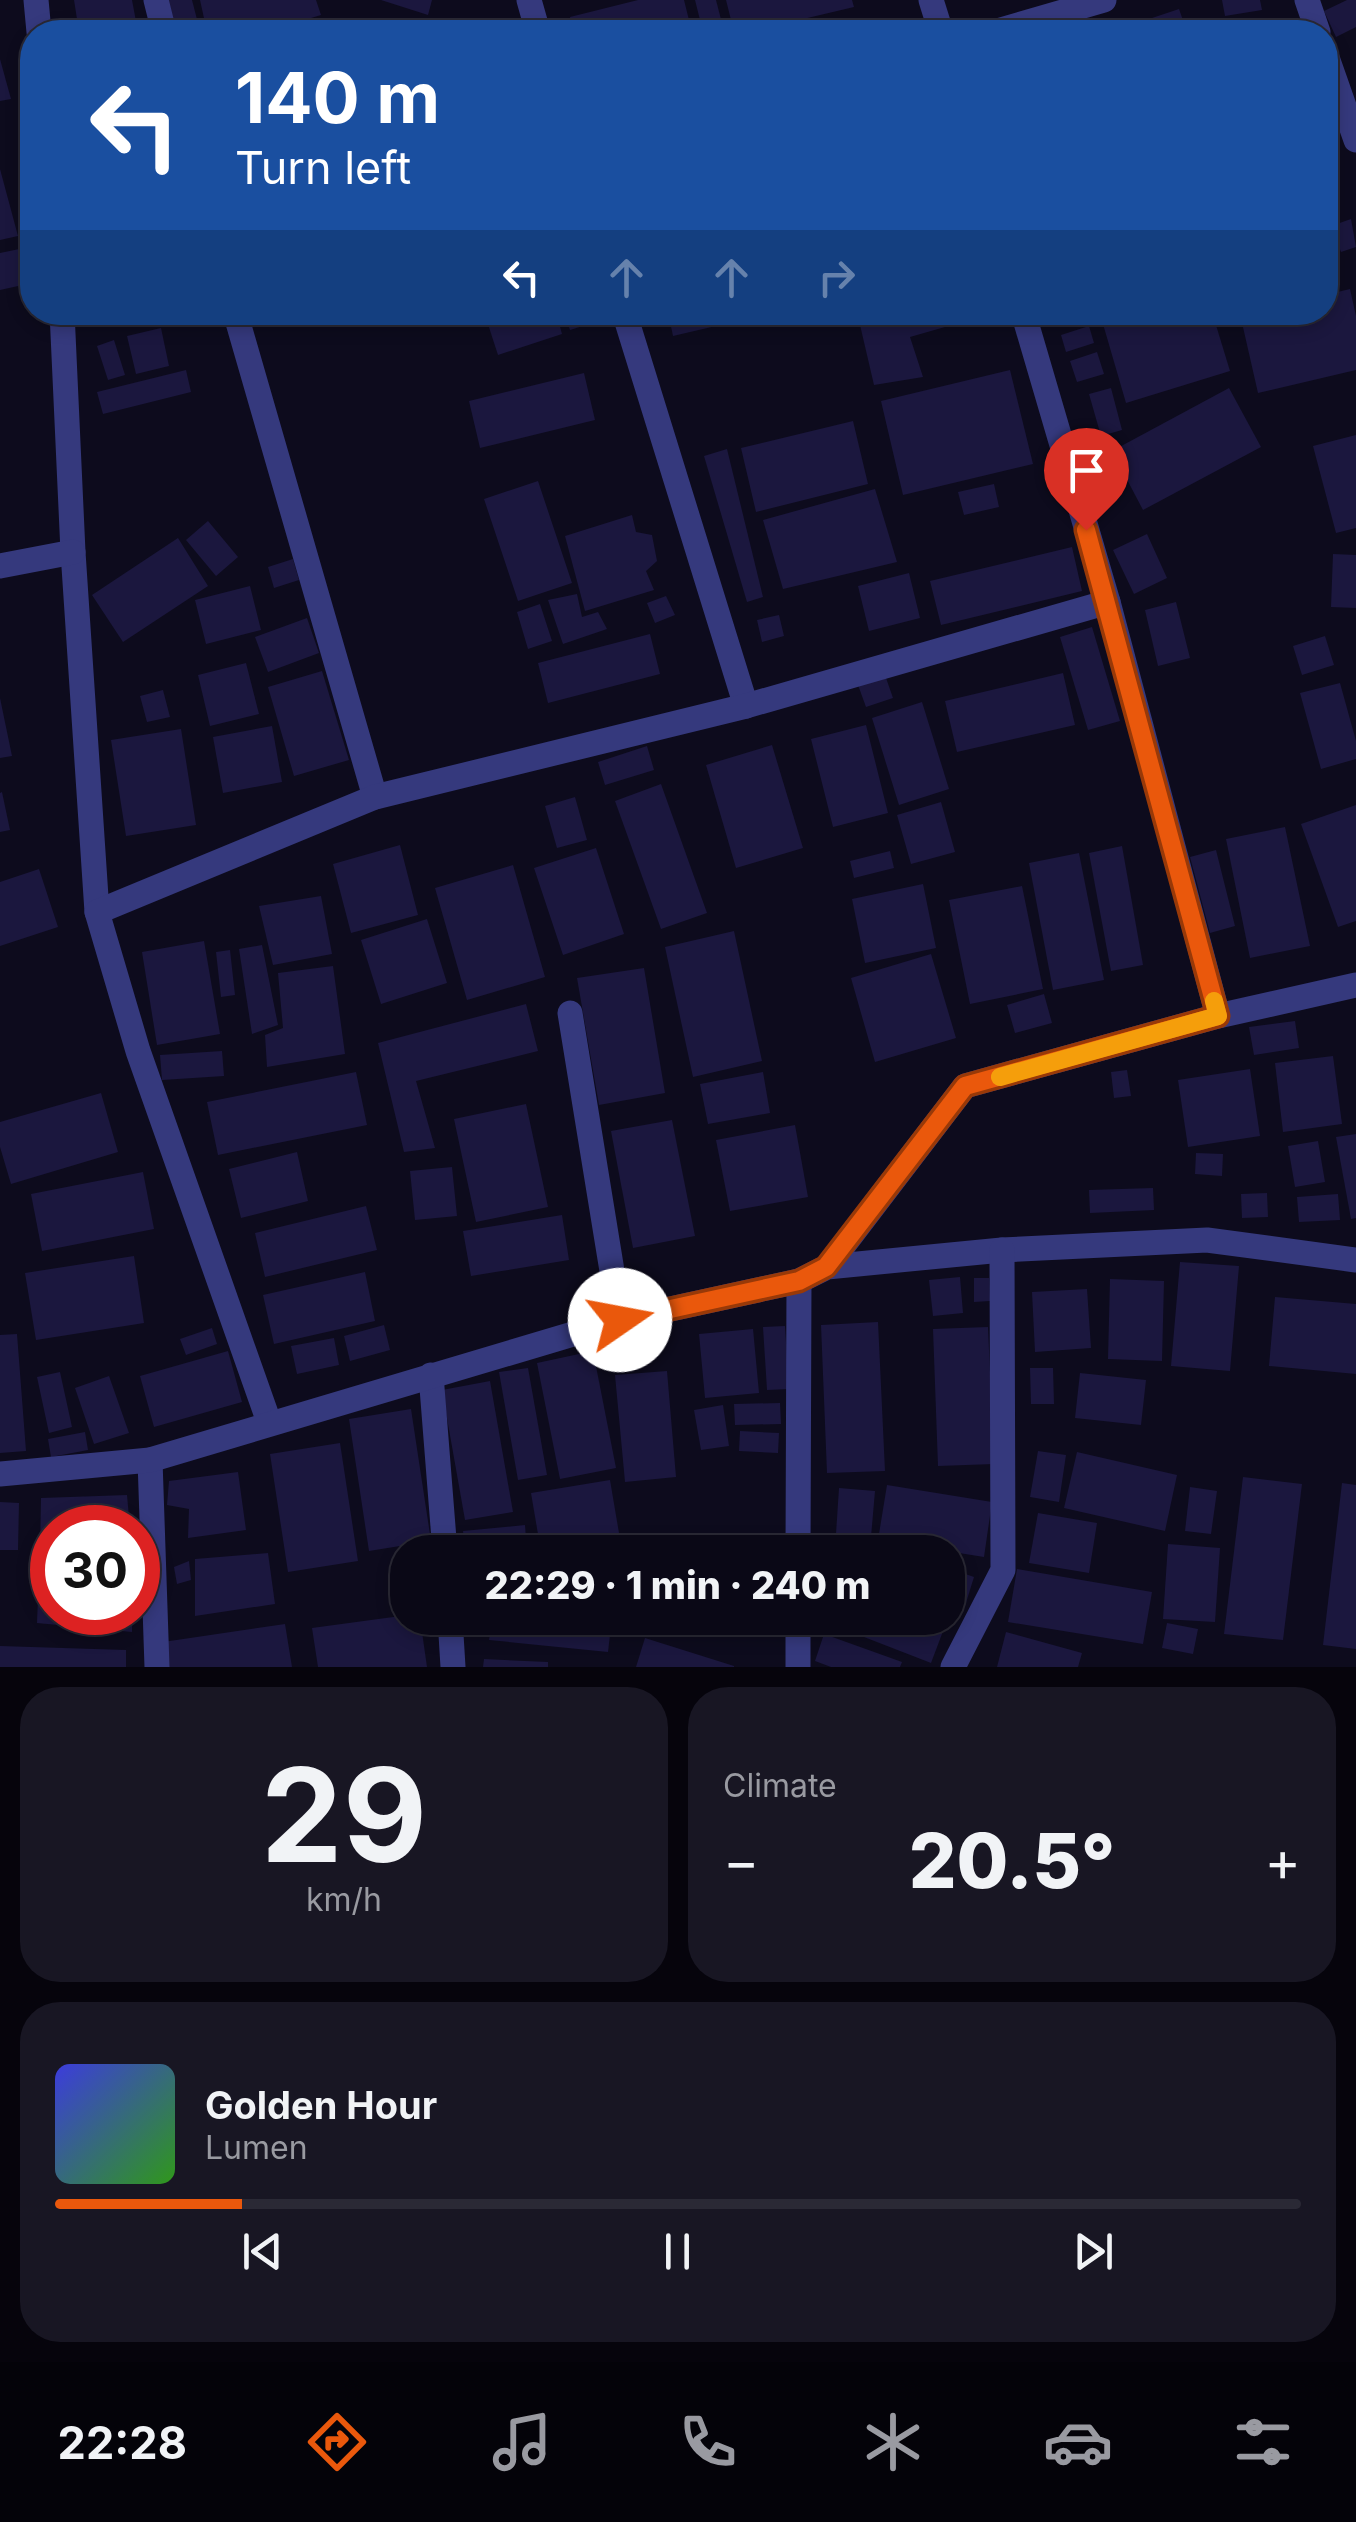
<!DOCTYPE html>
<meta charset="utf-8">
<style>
body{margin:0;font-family:Inter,sans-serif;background:#181623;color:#f1f3f6;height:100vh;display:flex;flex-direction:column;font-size:38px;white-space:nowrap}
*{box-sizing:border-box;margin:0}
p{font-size:32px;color:#999aa1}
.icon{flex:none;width:55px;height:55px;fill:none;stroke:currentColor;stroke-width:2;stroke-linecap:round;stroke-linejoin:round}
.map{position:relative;height:1667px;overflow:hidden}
.side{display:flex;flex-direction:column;gap:20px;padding:20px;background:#06040c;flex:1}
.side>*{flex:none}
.banner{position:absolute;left:20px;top:20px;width:1318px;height:305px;border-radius:40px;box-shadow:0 5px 15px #0003,0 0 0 2px #2a2935;background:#1a4fa0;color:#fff;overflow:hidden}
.speed{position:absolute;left:30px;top:1505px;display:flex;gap:20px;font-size:50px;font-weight:700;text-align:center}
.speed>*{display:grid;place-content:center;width:130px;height:130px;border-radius:50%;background:#0a0816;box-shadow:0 5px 15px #0003,0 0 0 2px #2a2935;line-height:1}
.speed .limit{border:15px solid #d22;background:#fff;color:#111}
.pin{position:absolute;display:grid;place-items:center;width:85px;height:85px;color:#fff;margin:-102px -42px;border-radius:50% 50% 50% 0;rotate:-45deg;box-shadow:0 0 10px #0007}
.pin .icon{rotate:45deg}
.me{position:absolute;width:110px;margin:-55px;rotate:78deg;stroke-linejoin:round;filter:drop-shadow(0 0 8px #0008)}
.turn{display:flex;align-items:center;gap:35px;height:210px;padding:0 50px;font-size:45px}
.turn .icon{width:130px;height:130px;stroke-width:2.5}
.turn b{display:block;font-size:70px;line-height:85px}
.lanes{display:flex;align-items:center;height:95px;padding:0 50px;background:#0003;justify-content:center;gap:50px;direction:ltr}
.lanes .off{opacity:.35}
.big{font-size:75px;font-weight:800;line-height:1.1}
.side .card{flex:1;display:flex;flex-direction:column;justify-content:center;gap:15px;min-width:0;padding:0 35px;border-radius:40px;background:#181623}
.side .dial{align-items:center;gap:0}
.dial b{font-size:130px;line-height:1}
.song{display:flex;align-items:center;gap:30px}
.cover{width:120px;height:120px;border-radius:15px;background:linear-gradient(135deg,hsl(240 70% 55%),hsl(110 70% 35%))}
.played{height:10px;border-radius:5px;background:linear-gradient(90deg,#ea580c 15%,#2a2935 15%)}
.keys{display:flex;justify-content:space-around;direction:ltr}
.heat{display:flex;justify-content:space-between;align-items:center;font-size:55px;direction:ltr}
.side .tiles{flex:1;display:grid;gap:20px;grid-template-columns:1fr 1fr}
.card:last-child{grid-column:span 2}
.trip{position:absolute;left:390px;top:1535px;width:575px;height:100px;border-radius:40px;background:#0a0816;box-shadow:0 5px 15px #0003,0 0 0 2px #2a2935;font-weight:800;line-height:100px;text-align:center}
.tab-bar{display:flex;height:160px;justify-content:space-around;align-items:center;background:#040309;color:#999aa1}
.tab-bar .icon{width:70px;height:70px}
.tab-bar .selected{color:#ea580c}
.tab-bar b{font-size:45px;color:#f1f3f6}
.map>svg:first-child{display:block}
.building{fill:#1b173e}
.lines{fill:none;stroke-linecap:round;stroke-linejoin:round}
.street{stroke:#35397d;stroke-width:25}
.route-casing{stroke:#983908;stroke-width:25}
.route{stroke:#ea580c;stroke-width:18}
.slow{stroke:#f59e0b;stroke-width:18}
</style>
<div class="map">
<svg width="1356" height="1667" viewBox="0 0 1356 1667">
<rect width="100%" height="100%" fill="#0d0b1d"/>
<g class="building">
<polygon points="74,0 132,0 138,32 79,32"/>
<polygon points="167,0 192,0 200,31 176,32"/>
<polygon points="200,0 316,0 321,15 265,32 207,32"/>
<polygon points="381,0 432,0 428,15"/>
<polygon points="638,0 684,0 692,32 573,32 570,17"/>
<polygon points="695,0 716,0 724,31 703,32"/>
<polygon points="726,0 852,0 854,7 748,32 734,32"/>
<polygon points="1222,0 1260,0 1262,10 1225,16"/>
<polygon points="1347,0 1356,0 1356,27 1336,37 1324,11"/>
<polygon points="1179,9 1185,26 1168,32 1151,32 1146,20"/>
<polygon points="344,24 346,32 316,32 316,31"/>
<polygon points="1107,24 1109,32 1083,32"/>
<polygon points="0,59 11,99 0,101"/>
<polygon points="0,169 18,236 0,240"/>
<polygon points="1351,219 1356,247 1341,252 1331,226"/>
<polygon points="29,247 32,283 0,290 0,253"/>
<polygon points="1350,289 1356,316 1356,370 1258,393 1240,314 1325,312 1325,295"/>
<polygon points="484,312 556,312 562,334 498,355"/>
<polygon points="564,312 586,312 589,324 570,330"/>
<polygon points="668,312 767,312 767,314 673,336"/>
<polygon points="857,312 972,312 973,319 910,337 923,377 874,385"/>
<polygon points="1141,312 1212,312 1230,371 1126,403 1103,324"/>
<polygon points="1089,326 1094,343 1066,352 1061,335"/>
<polygon points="161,328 169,366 136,374 127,336"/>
<polygon points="114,340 125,375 108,380 97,346"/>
<polygon points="1097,352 1104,374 1077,382 1070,361"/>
<polygon points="186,370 191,392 103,414 97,392"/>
<polygon points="1010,370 1033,464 903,495 881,401"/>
<polygon points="584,373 595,420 480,448 469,401"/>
<polygon points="1111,388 1122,430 1101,436 1089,394"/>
<polygon points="1229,388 1261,447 1143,510 1112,451"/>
<polygon points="853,421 868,484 756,512 741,448"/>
<polygon points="1356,435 1356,528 1336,533 1313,446"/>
<polygon points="727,449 763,597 747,602 704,456"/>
<polygon points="538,481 572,583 518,601 484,499"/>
<polygon points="994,484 999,507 964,515 958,492"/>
<polygon points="875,489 897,562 783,589 763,520"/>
<polygon points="632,515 636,532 652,535 657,561 646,571 654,590 585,611 565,536"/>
<polygon points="208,521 238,557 216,576 186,540"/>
<polygon points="1147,534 1167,578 1134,594 1113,550"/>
<polygon points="178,538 208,586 123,642 92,595"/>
<polygon points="1072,547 1082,591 941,625 930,581"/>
<polygon points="1333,554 1356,555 1356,608 1331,607"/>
<polygon points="293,559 299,580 274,588 268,567"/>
<polygon points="909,573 920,618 869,631 858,586"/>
<polygon points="250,586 261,630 206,644 195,600"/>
<polygon points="577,594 582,617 598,612 607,629 563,644 548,600"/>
<polygon points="666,596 675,615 655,623 647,603"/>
<polygon points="1176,602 1190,658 1158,666 1145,610"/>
<polygon points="540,604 552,641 528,649 517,612"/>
<polygon points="779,615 784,636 762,642 757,620"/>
<polygon points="307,618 319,653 268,672 255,637"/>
<polygon points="1092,627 1120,721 1088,730 1060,637"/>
<polygon points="650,634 660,674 548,703 538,663"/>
<polygon points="1325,636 1334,665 1302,675 1293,646"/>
<polygon points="246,663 259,714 210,726 198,675"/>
<polygon points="322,671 349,760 294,776 268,687"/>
<polygon points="1063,673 1075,725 957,752 945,701"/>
<polygon points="885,675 893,698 866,707 858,685"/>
<polygon points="1340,683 1356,741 1356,759 1321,769 1300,693"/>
<polygon points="163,690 170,717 147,722 140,696"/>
<polygon points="0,698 12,756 0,758"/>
<polygon points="922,702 949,789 899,805 872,718"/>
<polygon points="866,725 888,813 833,827 811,739"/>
<polygon points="272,726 282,782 223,793 213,737"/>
<polygon points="181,729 196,825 126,836 111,740"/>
<polygon points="772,745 803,848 736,868 706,765"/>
<polygon points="647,746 654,770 605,785 598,762"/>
<polygon points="661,784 707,913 661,929 615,801"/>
<polygon points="2,792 10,830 0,832 0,793"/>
<polygon points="575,797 587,840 557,848 545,806"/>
<polygon points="941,802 955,852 911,864 897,815"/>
<polygon points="1356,805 1356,921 1338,927 1301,824"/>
<polygon points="1285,827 1310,946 1250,958 1226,839"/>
<polygon points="400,845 418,915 351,933 333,864"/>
<polygon points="1122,846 1143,965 1111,971 1089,853"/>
<polygon points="596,848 624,934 563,955 534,868"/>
<polygon points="1216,850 1235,926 1210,933 1190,857"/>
<polygon points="890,851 894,868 854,878 850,861"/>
<polygon points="1079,853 1104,980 1053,990 1029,863"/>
<polygon points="513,865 545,977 467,1000 435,888"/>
<polygon points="39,869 58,927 0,946 0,882"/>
<polygon points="923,884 936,948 865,963 852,899"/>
<polygon points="1022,886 1043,989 970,1004 949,900"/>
<polygon points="321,896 332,954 273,965 259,906"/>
<polygon points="427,919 447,983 381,1004 361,940"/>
<polygon points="734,931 762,1061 693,1077 665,947"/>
<polygon points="204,941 220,1034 157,1045 142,952"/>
<polygon points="262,945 278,1025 252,1034 239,949"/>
<polygon points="230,950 235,995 221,997 216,952"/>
<polygon points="931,954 956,1038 875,1062 851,978"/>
<polygon points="333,966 345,1054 267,1067 265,1035 283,1028 278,973"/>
<polygon points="644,968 665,1093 599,1105 577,978"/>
<polygon points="1044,994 1052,1023 1015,1033 1007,1005"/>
<polygon points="526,1004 538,1051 416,1081 435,1148 404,1152 378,1043"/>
<polygon points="1295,1021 1299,1048 1254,1055 1249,1027"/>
<polygon points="222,1051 224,1076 162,1080 160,1055"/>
<polygon points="1333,1056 1342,1124 1283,1132 1275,1063"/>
<polygon points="1250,1069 1260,1136 1188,1147 1178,1080"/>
<polygon points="1127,1070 1131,1096 1114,1098 1111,1072"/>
<polygon points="356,1072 367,1125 218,1155 207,1102"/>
<polygon points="763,1072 770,1113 708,1124 700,1084"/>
<polygon points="101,1093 118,1152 11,1184 0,1147 0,1122"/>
<polygon points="526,1104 548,1207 476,1222 454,1119"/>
<polygon points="672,1120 695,1236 633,1248 611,1131"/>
<polygon points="795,1125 808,1197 730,1211 716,1140"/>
<polygon points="1356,1134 1356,1218 1351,1219 1336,1137"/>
<polygon points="1318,1141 1325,1182 1295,1187 1288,1146"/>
<polygon points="297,1152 308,1201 241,1218 229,1169"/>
<polygon points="1196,1153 1223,1154 1222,1176 1195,1174"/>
<polygon points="452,1167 457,1216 415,1220 410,1171"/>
<polygon points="143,1172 154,1229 42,1251 31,1194"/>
<polygon points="1153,1188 1154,1210 1090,1213 1089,1190"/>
<polygon points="1267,1193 1268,1217 1242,1218 1241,1194"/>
<polygon points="1338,1194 1340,1220 1299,1222 1297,1197"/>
<polygon points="366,1206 377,1250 265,1277 255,1233"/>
<polygon points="562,1215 569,1260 471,1276 463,1231"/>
<polygon points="134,1256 144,1323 36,1340 25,1273"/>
<polygon points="1180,1262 1239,1266 1230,1371 1171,1366"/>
<polygon points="365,1272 375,1321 274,1344 263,1295"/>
<polygon points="960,1277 963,1313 933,1316 929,1280"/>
<polygon points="974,1278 989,1278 990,1301 974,1302"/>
<polygon points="1110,1279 1164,1281 1162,1361 1108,1359"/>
<polygon points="1087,1289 1091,1348 1035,1352 1032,1292"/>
<polygon points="1275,1297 1356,1304 1356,1374 1269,1366"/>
<polygon points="878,1322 885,1471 827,1473 821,1325"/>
<polygon points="384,1325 390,1350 350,1361 344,1336"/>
<polygon points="785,1326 789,1389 767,1390 763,1327"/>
<polygon points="988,1327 994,1464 938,1466 933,1329"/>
<polygon points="212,1328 217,1344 186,1355 180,1339"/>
<polygon points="753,1329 759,1393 705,1398 699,1334"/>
<polygon points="17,1334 26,1451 0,1453 0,1335"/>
<polygon points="334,1338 339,1365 297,1374 291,1346"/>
<polygon points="228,1351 242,1402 154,1427 140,1376"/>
<polygon points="593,1351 616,1468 560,1479 537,1363"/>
<polygon points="528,1368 547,1475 518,1480 499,1372"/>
<polygon points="1030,1368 1053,1368 1054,1404 1031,1404"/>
<polygon points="667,1371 676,1477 625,1482 615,1375"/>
<polygon points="60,1372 72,1427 49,1433 37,1377"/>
<polygon points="1080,1373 1146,1380 1141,1425 1075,1418"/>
<polygon points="109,1376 129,1433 94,1444 75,1388"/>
<polygon points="490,1381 513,1512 465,1520 442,1390"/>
<polygon points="780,1403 781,1424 735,1425 734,1404"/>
<polygon points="723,1405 729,1446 701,1450 694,1410"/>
<polygon points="411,1409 431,1541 369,1551 349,1419"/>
<polygon points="740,1431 779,1433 778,1453 739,1451"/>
<polygon points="85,1432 88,1450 51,1457 48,1439"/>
<polygon points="340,1443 358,1561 288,1572 270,1454"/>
<polygon points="1038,1451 1066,1455 1059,1502 1030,1497"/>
<polygon points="1077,1452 1177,1475 1165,1531 1064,1508"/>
<polygon points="238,1472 246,1530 188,1538 189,1509 167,1505 169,1481"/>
<polygon points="1243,1477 1302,1484 1283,1640 1224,1634"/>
<polygon points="610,1480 619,1533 540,1546 531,1493"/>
<polygon points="1342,1483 1356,1485 1356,1649 1323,1645"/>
<polygon points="887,1485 992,1502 984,1557 878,1540"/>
<polygon points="1190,1487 1217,1491 1211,1534 1185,1531"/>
<polygon points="839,1488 875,1491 871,1537 836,1534"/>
<polygon points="127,1495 130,1528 52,1528 52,1552 40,1552 41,1498"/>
<polygon points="0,1502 19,1503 18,1550 0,1550"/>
<polygon points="1038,1513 1097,1523 1089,1573 1029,1563"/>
<polygon points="525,1525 527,1552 465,1552 463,1531"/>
<polygon points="863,1542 893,1552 859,1552"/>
<polygon points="1168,1544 1220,1548 1215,1622 1163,1619"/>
<polygon points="268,1553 275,1604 195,1616 195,1559"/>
<polygon points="189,1561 191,1580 177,1584 174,1567"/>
<polygon points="948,1568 974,1577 965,1606 948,1601"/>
<polygon points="1017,1569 1152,1592 1143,1644 1008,1622"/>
<polygon points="39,1570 52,1571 52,1612 132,1612 132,1632 37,1623"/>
<polygon points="408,1615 420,1618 427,1667 318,1667 312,1628"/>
<polygon points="492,1618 612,1618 608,1652 489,1640"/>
<polygon points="851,1618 948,1618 931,1663 846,1630"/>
<polygon points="1167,1623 1198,1629 1193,1654 1162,1648"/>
<polygon points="285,1624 292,1667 166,1667 163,1642"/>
<polygon points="1006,1632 1082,1653 1078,1667 997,1667"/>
<polygon points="824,1634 902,1662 900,1667 831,1667 815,1661"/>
<polygon points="645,1638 734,1666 734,1667 636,1667"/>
<polygon points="0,1646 126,1650 126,1667 0,1667"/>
<polygon points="484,1659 548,1662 548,1667 483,1667"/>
</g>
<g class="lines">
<g class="street">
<polyline points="36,0 39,32"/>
<polyline points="156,0 164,32"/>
<polyline points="529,0 538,32"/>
<polyline points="931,0 941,32"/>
<polyline points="1307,0 1318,32"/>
<polyline points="994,32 1104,0"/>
<polyline points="1325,52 1356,140"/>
<polyline points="62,312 73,552 97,912"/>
<polyline points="235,312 375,797"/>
<polyline points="624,312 746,706"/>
<polyline points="0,566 73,552"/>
<polyline points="1108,602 1218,1016"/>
<polyline points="570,1013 620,1320"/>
<polyline points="827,1267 965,1086 1218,1016 1356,985"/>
<polyline points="431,1375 445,1552"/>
<polyline points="269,1422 138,1051 97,912 375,797 746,706 1108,602 1023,312"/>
<polyline points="150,1460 157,1667"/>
<polyline points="0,1474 150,1460 620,1320 799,1281 827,1267 1002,1250 1207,1240 1356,1260"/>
<polyline points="798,1552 799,1281"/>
<polyline points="450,1618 453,1667"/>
<polyline points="798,1667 798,1618"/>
<polyline points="953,1667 1003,1570 1002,1250"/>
</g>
</g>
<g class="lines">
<g class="route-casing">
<polyline id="route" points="620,1320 799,1281 826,1267 965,1086 1218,1016 1086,530"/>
</g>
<use href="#route" class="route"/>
<polyline class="slow" points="1000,1077 1218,1016 1214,1001"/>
</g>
</svg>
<div class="speed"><div class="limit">30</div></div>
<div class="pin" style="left:1086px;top:530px;background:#d93025"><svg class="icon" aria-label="arrive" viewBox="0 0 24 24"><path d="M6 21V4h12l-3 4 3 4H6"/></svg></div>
<svg class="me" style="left:620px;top:1320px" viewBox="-20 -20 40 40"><circle r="19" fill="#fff"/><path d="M0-13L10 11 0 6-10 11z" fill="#ea580c"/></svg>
<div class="trip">22:29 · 1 min · 240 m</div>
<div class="banner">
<div class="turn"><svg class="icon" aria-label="left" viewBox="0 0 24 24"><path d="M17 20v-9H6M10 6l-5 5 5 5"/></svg><div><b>140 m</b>Turn left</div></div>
<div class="lanes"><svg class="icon" aria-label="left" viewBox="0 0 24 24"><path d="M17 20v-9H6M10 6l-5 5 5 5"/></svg><svg class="icon off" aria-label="ahead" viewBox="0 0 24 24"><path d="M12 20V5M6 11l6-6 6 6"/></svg><svg class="icon off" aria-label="ahead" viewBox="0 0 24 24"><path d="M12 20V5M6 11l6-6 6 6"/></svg><svg class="icon off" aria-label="right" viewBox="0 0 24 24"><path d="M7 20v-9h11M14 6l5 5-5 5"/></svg></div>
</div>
</div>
<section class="side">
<div class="tiles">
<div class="card dial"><b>29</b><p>km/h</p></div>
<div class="card"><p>Climate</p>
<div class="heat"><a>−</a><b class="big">20.5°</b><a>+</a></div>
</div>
<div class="card">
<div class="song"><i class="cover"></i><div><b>Golden Hour</b><p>Lumen</p></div></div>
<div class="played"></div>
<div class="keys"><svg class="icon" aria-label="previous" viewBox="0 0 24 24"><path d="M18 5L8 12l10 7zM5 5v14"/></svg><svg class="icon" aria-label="pause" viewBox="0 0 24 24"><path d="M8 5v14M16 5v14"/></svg><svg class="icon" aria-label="next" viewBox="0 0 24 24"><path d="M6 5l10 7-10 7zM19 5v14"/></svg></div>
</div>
</div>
</section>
<nav class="tab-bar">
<b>22:28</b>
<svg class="icon selected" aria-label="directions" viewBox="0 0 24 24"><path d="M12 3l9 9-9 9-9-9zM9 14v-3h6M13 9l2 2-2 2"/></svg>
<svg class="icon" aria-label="music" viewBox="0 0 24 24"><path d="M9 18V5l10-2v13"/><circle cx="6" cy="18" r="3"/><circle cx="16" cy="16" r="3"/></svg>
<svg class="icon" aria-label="phone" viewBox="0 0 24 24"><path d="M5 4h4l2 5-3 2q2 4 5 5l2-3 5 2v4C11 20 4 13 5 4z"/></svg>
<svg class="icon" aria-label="climate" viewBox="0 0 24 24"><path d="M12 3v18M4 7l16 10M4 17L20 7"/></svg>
<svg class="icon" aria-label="car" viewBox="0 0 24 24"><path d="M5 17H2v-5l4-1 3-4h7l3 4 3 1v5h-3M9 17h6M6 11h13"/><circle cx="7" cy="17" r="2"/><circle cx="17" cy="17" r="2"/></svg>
<svg class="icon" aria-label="filters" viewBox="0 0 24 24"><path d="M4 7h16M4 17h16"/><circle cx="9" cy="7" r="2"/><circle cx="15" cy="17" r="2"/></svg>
</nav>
